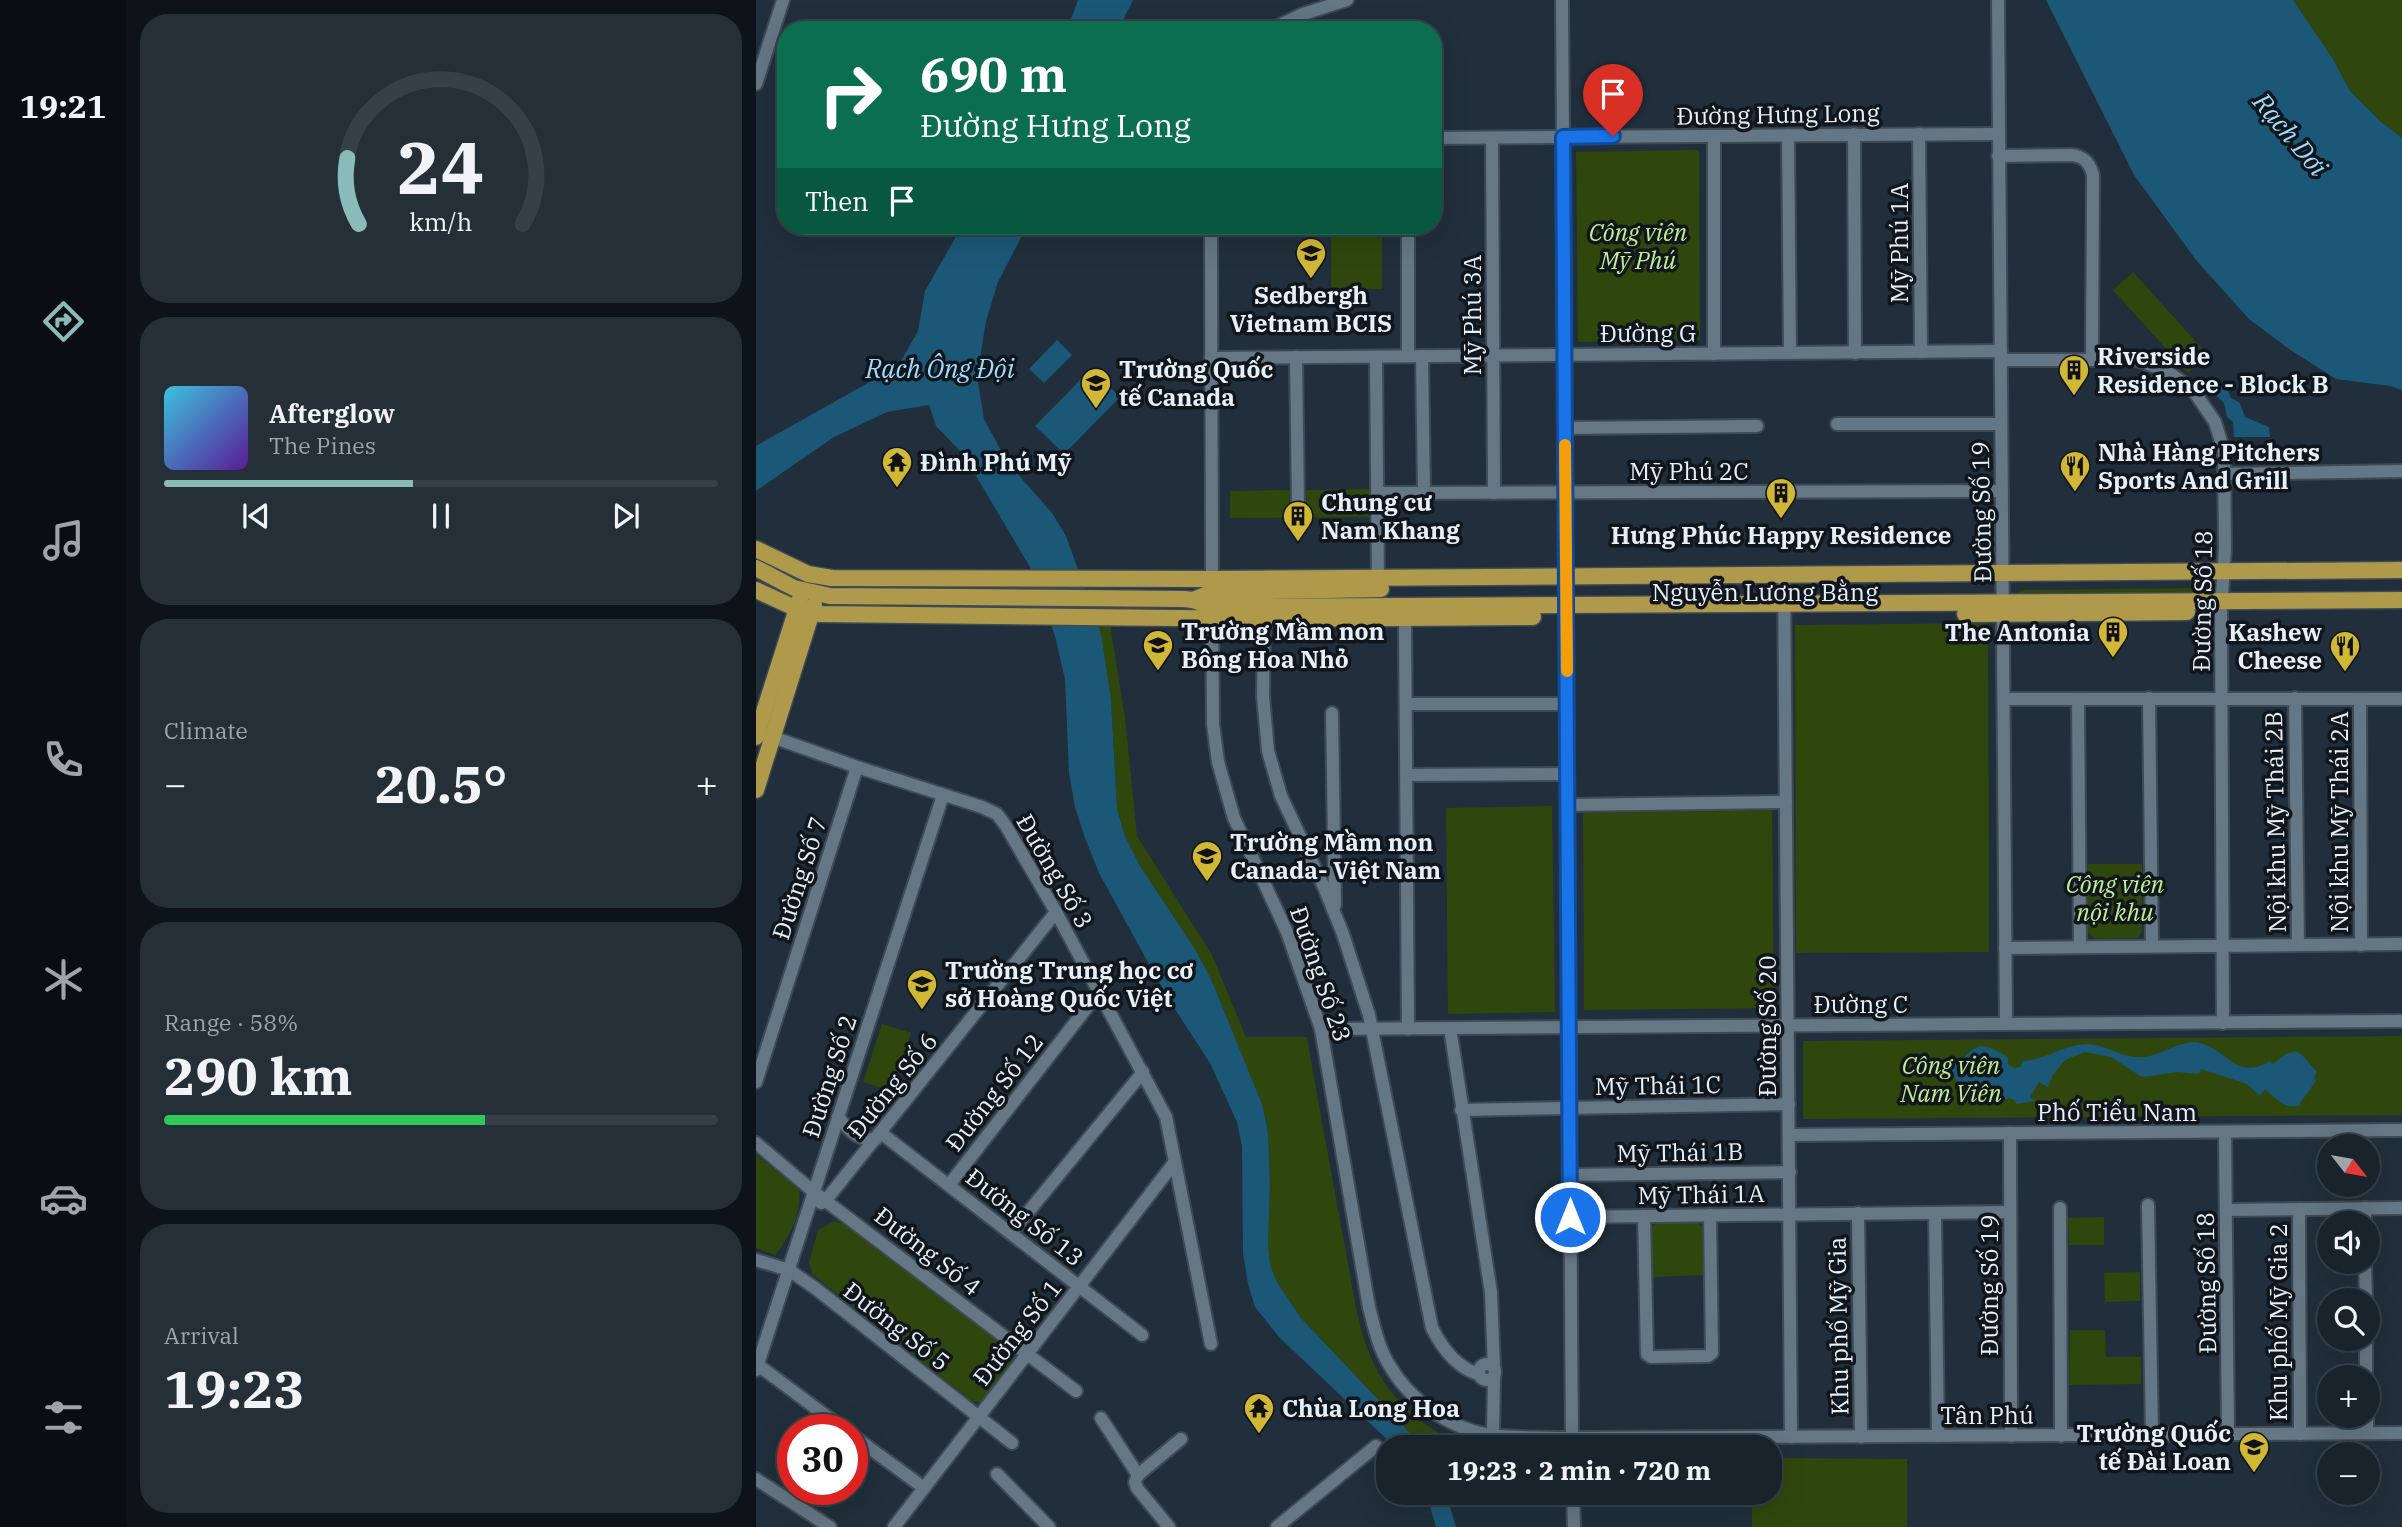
<!DOCTYPE html>
<meta charset="utf-8">
<style>
body{margin:0;font-family:"IBM Plex Serif",serif;background:#252f38;color:#f1f3f6;height:100vh;display:flex;flex-direction:column;font-size:26px;white-space:nowrap}
*{box-sizing:border-box;margin:0}
p{font-size:23px;color:#9fa4a9}
.icon{flex:none;width:38px;height:38px;fill:none;stroke:currentColor;stroke-width:2;stroke-linecap:round;stroke-linejoin:round}
.map{position:relative;flex:1;overflow:hidden}
.drawer{display:flex;flex-direction:column;gap:14px;padding:14px;background:#0d1318;width:630px}
.drawer>*{flex:none}
.banner{position:absolute;left:21px;top:21px;width:665px;height:214px;border-radius:28px;box-shadow:0 7px 28px #0002,0 0 0 2px #364048;background:#0b6e4f;color:#fff;overflow:hidden}
.needle{width:46px;rotate:121deg}
.controls{position:absolute;left:1561px;top:1134px;display:grid;gap:14px}
.controls a{display:grid;place-items:center;width:63px;height:63px;border-radius:50%;background:#18232c;box-shadow:0 7px 28px #0002,0 0 0 2px #364048;font-size:35px}
.speed{position:absolute;left:21px;top:1414px;display:flex;gap:14px;font-size:35px;font-weight:700;text-align:center}
.speed>*{display:grid;place-content:center;width:91px;height:91px;border-radius:50%;background:#18232c;box-shadow:0 7px 28px #0002,0 0 0 2px #364048;line-height:1}
.speed .limit{border:10px solid #d22;background:#fff;color:#111}
.pin{position:absolute;display:grid;place-items:center;width:60px;height:60px;color:#fff;margin:-72px -30px;border-radius:50% 50% 50% 0;rotate:-45deg;box-shadow:0 0 7px #0007}
.pin .icon{rotate:45deg}
.me{position:absolute;width:77px;margin:-38px;rotate:0deg;stroke-linejoin:round;filter:drop-shadow(0 0 5px #0008)}
.turn{display:flex;align-items:center;gap:24px;height:147px;padding:0 28px;font-size:32px}
.turn .icon{width:91px;height:91px;stroke-width:2.5}
.turn b{display:block;font-size:49px;line-height:60px}
.then{display:flex;align-items:center;height:66px;padding:0 28px;background:#0003;gap:14px;font-size:26px}
.big{font-size:52px;font-weight:800;line-height:1.1}
.drawer .tile{flex:1;display:flex;flex-direction:column;justify-content:center;gap:10px;min-width:0;padding:0 24px;border-radius:28px;background:#252f38}
.drawer .dial{align-items:center;gap:0}
.dial svg{height:182px;overflow:visible;fill:none;stroke:#364048;stroke-width:7;stroke-linecap:round;text-anchor:middle}
.dial text{fill:#f1f3f6;stroke:none}
.song{display:flex;align-items:center;gap:21px}
.cover{width:84px;height:84px;border-radius:10px;background:linear-gradient(135deg,hsl(190 70% 55%),hsl(270 70% 35%))}
.played{height:7px;border-radius:4px;background:linear-gradient(90deg,#8bbbb9 45%,#364048 45%)}
.keys{display:flex;justify-content:space-around;direction:ltr}
.heat{display:flex;justify-content:space-between;align-items:center;font-size:38px;direction:ltr}
.charge{height:10px;border-radius:5px;background:linear-gradient(90deg,#34c759 58%,#364048 0)}
.trip{position:absolute;left:620px;top:1435px;width:406px;height:70px;border-radius:28px;background:#18232c;box-shadow:0 7px 28px #0002,0 0 0 2px #364048;font-weight:800;line-height:70px;text-align:center}
main{display:flex;flex:1;min-height:0}
.menu{display:flex;flex-direction:column;width:126px;justify-content:space-around;align-items:center;background:#0a0e12;color:#9fa4a9}
.menu .icon{width:49px;height:49px}
.menu .active{color:#8bbbb9}
.menu b{font-size:32px;color:#f1f3f6}
.map>svg:first-child{display:block}
.green{fill:#2f470d}
.water{fill:#1b5877}
.lines{fill:none;stroke-linecap:round;stroke-linejoin:round}
.minor-casing{stroke:#3e4b55;stroke-width:16}
.major-casing{stroke:#3e4b55;stroke-width:19}
.minor{stroke:#657684;stroke-width:12}
.major{stroke:#af994b;stroke-width:16}
.route-casing{stroke:#114b97;stroke-width:18}
.route{stroke:#1a73e8;stroke-width:12}
.slow{stroke:#f59e0b;stroke-width:12}
.labels{text-anchor:middle;dominant-baseline:central;stroke-width:7;stroke-linejoin:round;paint-order:stroke}
.street-label{font-size:24px;fill:#e7f0f8;stroke:#10161c}
.park-label{font-size:24px;font-style:italic;fill:#c1ef92;stroke:#10161c}
.poi-label{font-size:24px;font-weight:bold;fill:#e7f0f8;stroke:#10161c;text-anchor:start}
.water-label{font-size:26px;font-style:italic;fill:#a1dcff;stroke:#10161c}
</style>
<main>
<nav class="menu">
<b>19:21</b>
<svg class="icon active" aria-label="directions" viewBox="0 0 24 24"><path d="M12 3l9 9-9 9-9-9zM9 14v-3h6M13 9l2 2-2 2"/></svg>
<svg class="icon" aria-label="music" viewBox="0 0 24 24"><path d="M9 18V5l10-2v13"/><circle cx="6" cy="18" r="3"/><circle cx="16" cy="16" r="3"/></svg>
<svg class="icon" aria-label="phone" viewBox="0 0 24 24"><path d="M5 4h4l2 5-3 2q2 4 5 5l2-3 5 2v4C11 20 4 13 5 4z"/></svg>
<svg class="icon" aria-label="climate" viewBox="0 0 24 24"><path d="M12 3v18M4 7l16 10M4 17L20 7"/></svg>
<svg class="icon" aria-label="car" viewBox="0 0 24 24"><path d="M5 17H2v-5l4-1 3-4h7l3 4 3 1v5h-3M9 17h6M6 11h13"/><circle cx="7" cy="17" r="2"/><circle cx="17" cy="17" r="2"/></svg>
<svg class="icon" aria-label="filters" viewBox="0 0 24 24"><path d="M4 7h16M4 17h16"/><circle cx="9" cy="7" r="2"/><circle cx="15" cy="17" r="2"/></svg>
</nav>
<section class="drawer">
<div class="tile dial"><svg viewBox="0 0 100 80">
<path d="M14 69A42 42 0 1 1 86 69"/>
<path d="M14 69A42 42 0 0 1 9 40" stroke="#8bbbb9"/>
<text x="50" y="56" font-size="32" font-weight="700">24</text>
<text x="50" y="72" font-size="11">km/h</text>
</svg></div>
<div class="tile">
<div class="song"><i class="cover"></i><div><b>Afterglow</b><p>The Pines</p></div></div>
<div class="played"></div>
<div class="keys"><svg class="icon" aria-label="previous" viewBox="0 0 24 24"><path d="M18 5L8 12l10 7zM5 5v14"/></svg><svg class="icon" aria-label="pause" viewBox="0 0 24 24"><path d="M8 5v14M16 5v14"/></svg><svg class="icon" aria-label="next" viewBox="0 0 24 24"><path d="M6 5l10 7-10 7zM19 5v14"/></svg></div>
</div>
<div class="tile"><p>Climate</p>
<div class="heat"><a>−</a><b class="big">20.5°</b><a>+</a></div>
</div>
<div class="tile"><p>Range · 58%</p><b class="big">290 km</b><div class="charge"></div></div>
<div class="tile"><p>Arrival</p><b class="big">19:23</b></div>
</section>
<div class="map">
<svg width="1646" height="1527" viewBox="0 0 1646 1527">
<rect width="100%" height="100%" fill="#202f3b"/>
<g class="green">
<polygon points="1537,0 1646,0 1646,138 1624,121 1594,91 1577,59"/>
<polygon points="943,150 944,340 822,342 820,152"/>
<rect x="575" y="226" width="51" height="63"/>
<polygon points="1377,272 1452,355 1432,373 1357,290"/>
<path d="M613 489V517L474 518V491L534 490C534 501 529 512 542 515 555 511 550 500 550 490Z"/>
<polygon points="1445,588 1447,594 1263,596 1262,593 1265,590"/>
<polygon points="1232,623 1233,952 1040,953 1039,625"/>
<path d="M341 624H354L369 718 381 836 456 955 490 1037H551C563 1107 576 1177 589 1247 597 1288 601 1333 621 1370 641 1407 677 1436 718 1447H667L545 1318 521 1282 514 1265 512 1245 514 1186 512 1132 506 1104 455 979 439 949 384 866 369 836 361 809 355 700Z"/>
<polygon points="796,806 799,1012 692,1014 690,808"/>
<polygon points="1016,810 1018,1008 828,1010 827,813"/>
<polygon points="1332,864 1386,864 1386,931 1381,938 1338,939 1332,932"/>
<polygon points="126,1024 155,1033 137,1092 107,1082"/>
<polygon points="1646,1036 1646,1115 1047,1119 1047,1041"/>
<path d="M0 1155 43 1189C46 1213 34 1237 19 1255L0 1248Z"/>
<polygon points="1348,1217 1348,1245 1313,1245 1312,1218"/>
<polygon points="77,1222 86,1223 254,1351 257,1358 256,1364 229,1399 223,1402 216,1401 56,1274 53,1262 62,1230"/>
<polygon points="900,1223 942,1223 948,1228 949,1275 896,1277 895,1228"/>
<polygon points="1384,1272 1384,1301 1349,1302 1348,1273"/>
<polygon points="1314,1330 1349,1330 1350,1357 1385,1357 1385,1384 1313,1385"/>
<polygon points="1013,1458 1151,1459 1151,1527 996,1527 996,1493 1013,1493"/>
</g>
<g class="water">
<polygon points="322,0 377,0 362,30 311,30"/>
<polygon points="1290,0 1537,0 1577,59 1594,91 1624,121 1646,138 1646,390 1634,386 1580,379 1533,349 1493,319 1440,260 1378,175"/>
<polygon points="206,226 271,226 242,282 230,321 221,377 228,419 251,462 296,513 310,536 345,634 355,700 361,809 369,836 384,866 439,949 455,979 506,1104 512,1132 514,1186 512,1245 514,1265 521,1282 545,1318 667,1447 639,1447 523,1337 499,1307 492,1284 487,1253 486,1146 481,1122 454,1063 411,997 343,873 329,838 319,807 313,773 309,679 299,636 274,567 207,454 180,426 173,405 131,412 78,437 0,491 0,446 142,366 162,331 169,291"/>
<polygon points="301,340 316,355 288,383 273,369"/>
<polygon points="335,369 364,397 308,454 279,426"/>
<polygon points="1464,386 1471,388 1475,398 1484,403 1489,417 1513,427 1514,437 1478,437 1477,422 1471,417 1468,403 1459,394 1459,389"/>
<path d="M1440 1042C1472 1048 1479 1082 1514 1061L1517 1064 1530 1054 1540 1051 1547 1056 1561 1072 1558 1077 1560 1081 1544 1103 1545 1105C1528 1110 1521 1099 1509 1089L1504 1096 1491 1084 1445 1069 1443 1074 1422 1072 1386 1077 1355 1057 1329 1052 1309 1060 1296 1076 1292 1087 1283 1082 1274 1097 1279 1101 1261 1104 1258 1100 1253 1098C1233 1107 1227 1103 1213 1086L1208 1090C1201 1080 1192 1072 1195 1059L1202 1064C1222 1041 1226 1042 1252 1057V1065L1259 1068 1264 1067 1267 1061C1289 1060 1307 1045 1330 1044 1350 1044 1368 1060 1388 1057 1406 1055 1421 1042 1440 1042Z"/>
<polygon points="670,1493 690,1493 700,1527 680,1527"/>
</g>
<g class="lines">
<g class="minor-casing">
<g id="minor">
<polyline points="806,0 816,1447"/>
<polyline points="1242,0 1250,1024"/>
<polyline points="514,30 547,14 591,0"/>
<polyline points="0,84 27,0"/>
<polyline points="1098,134 1099,353"/>
<polyline points="1163,134 1165,352"/>
<polyline points="1032,135 1034,353"/>
<polyline points="958,136 958,354"/>
<polyline points="677,138 1242,134"/>
<polyline points="736,138 738,493"/>
<path d="M1242 156 1315 155C1328 156 1334 163 1337 175L1336 358"/>
<polyline points="455,226 456,586"/>
<polyline points="652,356 652,226"/>
<polyline points="666,356 668,493"/>
<polyline points="540,357 542,505"/>
<polyline points="620,357 622,584"/>
<polyline points="455,358 1245,351"/>
<polyline points="1245,360 1381,360 1411,371 1437,390 1459,422 1468,451 1469,548 1465,611 1467,1023"/>
<polyline points="1081,424 1245,424"/>
<polyline points="809,428 1001,426"/>
<polyline points="1468,474 1646,471"/>
<polyline points="621,493 1246,491"/>
<polyline points="1028,575 1035,1437"/>
<path d="M456 611 457 724 462 762 478 818 531 932 565 1029 613 1307C618 1326 622 1346 632 1363 653 1400 692 1428 734 1435 757 1438 781 1437 804 1438L1646 1433"/>
<path d="M508 619 507 696 512 751 525 796 568 887 587 934 613 1015 676 1328C686 1348 700 1367 722 1374"/>
<polyline points="649,619 652,1029"/>
<polyline points="1393,698 1396,946"/>
<polyline points="1539,698 1542,945"/>
<polyline points="1248,699 1646,699"/>
<polyline points="1322,699 1324,947"/>
<polyline points="1604,699 1605,945"/>
<polyline points="650,704 811,704"/>
<polyline points="576,713 579,905"/>
<polyline points="8,734 101,767 226,807 241,814 250,826 300,912 410,1117 455,1344"/>
<polyline points="650,775 811,774"/>
<polyline points="812,805 1030,802"/>
<polyline points="1249,948 1646,944"/>
<polyline points="694,1028 735,1293 738,1368"/>
<polyline points="565,1029 1646,1021"/>
<polyline points="0,1082 101,767"/>
<polyline points="705,1110 1033,1104"/>
<path d="M82 1117C93 1130 101 1141 120 1139"/>
<polyline points="1469,1132 1472,1434"/>
<polyline points="125,1133 386,1335"/>
<polyline points="1254,1133 1255,1436"/>
<polyline points="1033,1135 1646,1130"/>
<polyline points="0,1143 58,1192 320,1391"/>
<polyline points="814,1175 1034,1172"/>
<polyline points="193,1185 343,992"/>
<polyline points="65,1203 70,1200 300,912"/>
<polyline points="1392,1205 1396,1435"/>
<polyline points="1304,1208 1305,1436"/>
<polyline points="1609,1208 1609,1223"/>
<polyline points="1543,1209 1544,1434"/>
<polyline points="1470,1210 1646,1208"/>
<polyline points="1102,1213 1105,1437"/>
<polyline points="1179,1213 1182,1436"/>
<polyline points="888,1216 891,1354 895,1357 952,1356 956,1353 954,1215"/>
<polyline points="814,1217 1254,1212"/>
<polyline points="255,1233 387,1072"/>
<polyline points="0,1260 33,1270 59,1288 256,1443"/>
<polyline points="1609,1262 1610,1300"/>
<polyline points="1610,1339 1610,1377"/>
<circle cx="731" cy="1372" r="8"/>
<polyline points="2,1365 89,1430"/>
<polyline points="0,1370 187,795"/>
<polyline points="1611,1416 1611,1433"/>
<polyline points="345,1418 382,1475"/>
<polyline points="96,1435 168,1488"/>
<polyline points="737,1435 738,1377"/>
<polyline points="241,1474 293,1527"/>
<polyline points="0,1479 74,1527"/>
<polyline points="817,1493 818,1527"/>
<polyline points="138,1527 418,1163"/>
<polyline points="413,1527 381,1488 379,1482 382,1475 425,1439"/>
<polyline points="521,1527 620,1446"/>
</g>
</g>
<g class="major-casing">
<g id="major">
<polyline points="0,549 52,574 76,578 457,579 1646,570"/>
<polyline points="0,568 38,588 74,596 428,599 437,600 456,607 1646,600"/>
<polyline points="0,590 41,609 64,614 508,619 777,617"/>
<polyline points="437,600 456,592 625,589"/>
<polyline points="1209,614 1431,612"/>
<polyline points="0,737 44,599"/>
<polyline points="0,790 58,605"/>
</g>
</g>
<use href="#minor" class="minor"/>
<use href="#major" class="major"/>
</g>
<g class="lines">
<g class="route-casing">
<polyline id="route" points="814,1217 807,137 857,136"/>
</g>
<use href="#route" class="route"/>
<polyline class="slow" points="809,445 811,671"/>
</g>
<defs>
<g id="school-pin" transform="scale(1.575)"><path d="M0 17L-7.5 6A9.5 9.5 0 1 1 7.5 6Z" fill="#d1b736" stroke="#10161c"/><path d="M0-5L7-2L0 1L-7-2ZM-4 1L0 2.5L4 1V4Q0 6-4 4Z" fill="#111"/></g>
<g id="building-pin" transform="scale(1.575)"><path d="M0 17L-7.5 6A9.5 9.5 0 1 1 7.5 6Z" fill="#d1b736" stroke="#10161c"/><path d="M-4-6H4V6H1V3H-1V6H-4ZM-2.5-4.3h1.7v1.8h-1.7ZM.8-4.3h1.7v1.8H.8ZM-2.5-1h1.7V.8h-1.7ZM.8-1h1.7V.8H.8Z" fill="#111"/></g>
<g id="temple-pin" transform="scale(1.575)"><path d="M0 17L-7.5 6A9.5 9.5 0 1 1 7.5 6Z" fill="#d1b736" stroke="#10161c"/><path d="M0-6L5-2H3V0L6.5 2.5H4V6H1.5V3h-3V6H-4V2.5H-6.5L-3 0V-2H-5Z" fill="#111"/></g>
<g id="restaurant-pin" transform="scale(1.575)"><path d="M0 17L-7.5 6A9.5 9.5 0 1 1 7.5 6Z" fill="#d1b736" stroke="#10161c"/><path d="M-5-6h1v4h1v-4h1v4h1v-4h1v5L-1.5 .5V6h-2V.5L-5-1ZM5-6V6H3V1.5H1.5Q1.5-4 5-6Z" fill="#111"/></g>
</defs>
<g fill-rule="evenodd">
<use href="#school-pin" x="555" y="253"/>
<use href="#building-pin" x="1318" y="370"/>
<use href="#school-pin" x="340" y="383"/>
<use href="#temple-pin" x="141" y="462"/>
<use href="#restaurant-pin" x="1319" y="466"/>
<use href="#building-pin" x="1025" y="493"/>
<use href="#building-pin" x="542" y="516"/>
<use href="#building-pin" x="1357" y="632"/>
<use href="#school-pin" x="402" y="645"/>
<use href="#restaurant-pin" x="1589" y="646"/>
<use href="#school-pin" x="451" y="856"/>
<use href="#school-pin" x="166" y="984"/>
<use href="#temple-pin" x="503" y="1408"/>
<use href="#school-pin" x="1498" y="1447"/>
</g>
<g class="labels">
<g class="street-label">
<text transform="translate(1022 114) rotate(-1)">Đường Hưng Long</text>
<text transform="translate(1143 243) rotate(-90)">Mỹ Phú 1A</text>
<text transform="translate(716 315) rotate(-90)">Mỹ Phú 3A</text>
<text x="892" y="333">Đường G</text>
<text x="933" y="471">Mỹ Phú 2C</text>
<text transform="translate(1225 512) rotate(-91)">Đường Số 19</text>
<text x="1009" y="592">Nguyễn Lương Bằng</text>
<text transform="translate(1446 601) rotate(-89)">Đường Số 18</text>
<text transform="translate(1519 822) rotate(-91)">Nội khu Mỹ Thái 2B</text>
<text transform="translate(1583 822) rotate(-90)">Nội khu Mỹ Thái 2A</text>
<text transform="translate(299 871) rotate(60)">Đường Số 3</text>
<text transform="translate(43 878) rotate(-72)">Đường Số 7</text>
<text transform="translate(565 974) rotate(71)">Đường Số 23</text>
<text x="1105" y="1004">Đường C</text>
<text transform="translate(1011 1026) rotate(-90)">Đường Số 20</text>
<text transform="translate(73 1076) rotate(-72)">Đường Số 2</text>
<text transform="translate(136 1085) rotate(-51)">Đường Số 6</text>
<text transform="translate(902 1085) rotate(-1)">Mỹ Thái 1C</text>
<text transform="translate(238 1092) rotate(-52)">Đường Số 12</text>
<text x="1361" y="1112">Phố Tiểu Nam</text>
<text transform="translate(924 1152) rotate(-1)">Mỹ Thái 1B</text>
<text transform="translate(945 1194) rotate(-1)">Mỹ Thái 1A</text>
<text transform="translate(269 1217) rotate(38)">Đường Số 13</text>
<text transform="translate(172 1251) rotate(38)">Đường Số 4</text>
<text transform="translate(1450 1283) rotate(-91)">Đường Số 18</text>
<text transform="translate(1233 1285) rotate(-90)">Đường Số 19</text>
<text transform="translate(1522 1322) rotate(-90)">Khu phố Mỹ Gia 2</text>
<text transform="translate(141 1326) rotate(38)">Đường Số 5</text>
<text transform="translate(1082 1326) rotate(-91)">Khu phố Mỹ Gia</text>
<text transform="translate(261 1332) rotate(-52)">Đường Số 1</text>
<text x="1231" y="1415">Tân Phú</text>
</g>
<g class="park-label">
<text x="882" y="232">Công viên<tspan x="882" dy="28">Mỹ Phú</tspan></text>
<text x="1359" y="884">Công viên<tspan x="1359" dy="28">nội khu</tspan></text>
<text x="1195" y="1065">Công viên<tspan x="1195" dy="28">Nam Viên</tspan></text>
</g>
<g class="poi-label">
<text x="555" y="295" text-anchor="middle">Sedbergh<tspan x="555" dy="28">Vietnam BCIS</tspan></text>
<text x="1341" y="356">Riverside<tspan x="1341" dy="28">Residence - Block B</tspan></text>
<text x="363" y="369">Trường Quốc<tspan x="363" dy="28">tế Canada</tspan></text>
<text x="1342" y="452">Nhà Hàng Pitchers<tspan x="1342" dy="28">Sports And Grill</tspan></text>
<text x="164" y="462">Đình Phú Mỹ</text>
<text x="565" y="502">Chung cư<tspan x="565" dy="28">Nam Khang</tspan></text>
<text x="1025" y="535" text-anchor="middle">Hưng Phúc Happy Residence</text>
<text x="425" y="631">Trường Mầm non<tspan x="425" dy="28">Bông Hoa Nhỏ</tspan></text>
<text x="1334" y="632" text-anchor="end">The Antonia</text>
<text x="1566" y="632" text-anchor="end">Kashew<tspan x="1566" dy="28">Cheese</tspan></text>
<text x="474" y="842">Trường Mầm non<tspan x="474" dy="28">Canada- Việt Nam</tspan></text>
<text x="189" y="970">Trường Trung học cơ<tspan x="189" dy="28">sở Hoàng Quốc Việt</tspan></text>
<text x="526" y="1408">Chùa Long Hoa</text>
<text x="1475" y="1433" text-anchor="end">Trường Quốc<tspan x="1475" dy="28">tế Đài Loan</tspan></text>
</g>
<g class="water-label">
<text transform="translate(1535 134) rotate(50)">Rạch Dơi</text>
<text x="184" y="368">Rạch Ông Đội</text>
</g>
</g>
</svg>
<div class="controls">
<a><svg class="needle" viewBox="-14 -14 28 28"><path d="M0-13l5 13h-10z" fill="#e53935"/><path d="M0 13l5-13h-10z" fill="#9fa4a9"/></svg></a>
<a><svg class="icon" aria-label="sound" viewBox="0 0 24 24"><path d="M4 9h4l5-4v14l-5-4H4zM17 9q2 3 0 6"/></svg></a>
<a><svg class="icon" aria-label="search" viewBox="0 0 24 24"><circle cx="10" cy="10" r="6"/><path d="M15 15l6 6"/></svg></a>
<a>+</a>
<a>−</a>
</div>
<div class="speed"><div class="limit">30</div></div>
<div class="pin" style="left:857px;top:136px;background:#d93025"><svg class="icon" aria-label="arrive" viewBox="0 0 24 24"><path d="M6 21V4h12l-3 4 3 4H6"/></svg></div>
<svg class="me" style="left:814px;top:1217px" viewBox="-20 -20 40 40"><circle r="17" fill="#1a73e8" stroke="#fff" stroke-width="3"/><path d="M0-11L8 9 0 5-8 9z" fill="#fff"/></svg>
<div class="trip">19:23 · 2 min · 720 m</div>
<div class="banner">
<div class="turn"><svg class="icon" aria-label="right" viewBox="0 0 24 24"><path d="M7 20v-9h11M14 6l5 5-5 5"/></svg><div><b>690 m</b>Đường Hưng Long</div></div>
<div class="then">Then<svg class="icon" aria-label="arrive" viewBox="0 0 24 24"><path d="M6 21V4h12l-3 4 3 4H6"/></svg></div>
</div>
</div>
</main>
